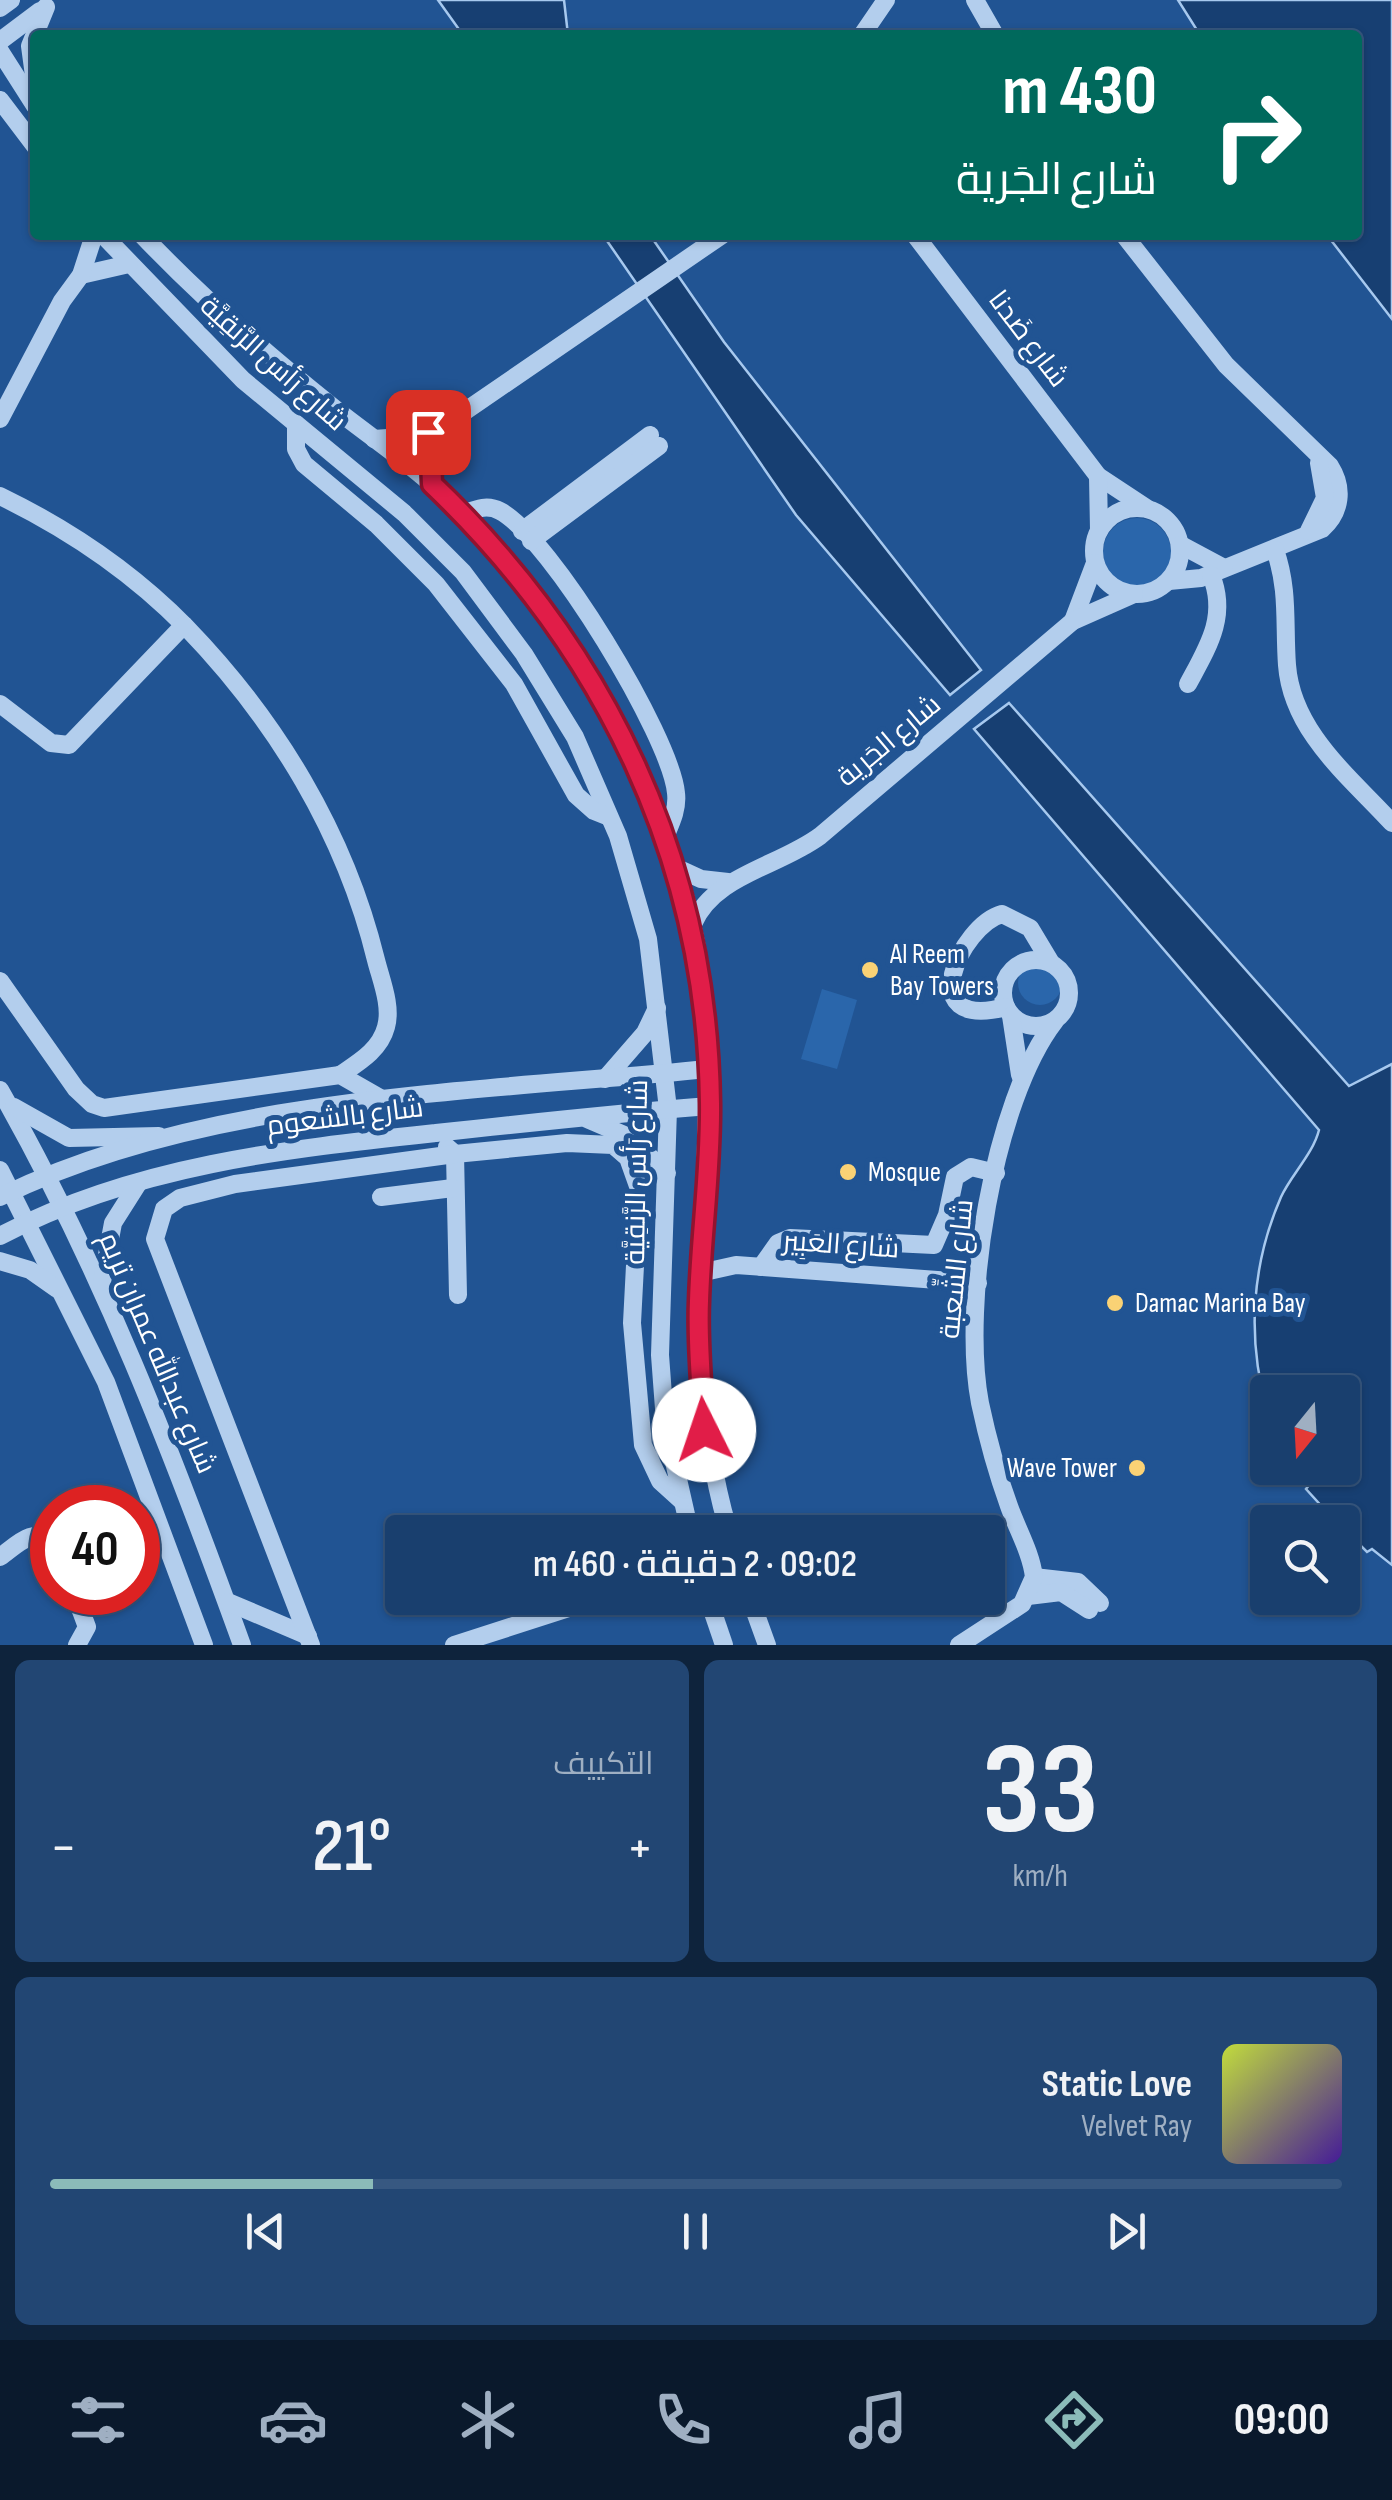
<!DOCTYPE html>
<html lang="ar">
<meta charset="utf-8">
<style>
body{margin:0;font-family:"Sofia Sans Condensed",Cairo,sans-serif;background:#224673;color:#f1f3f6;direction:rtl;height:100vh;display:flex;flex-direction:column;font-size:38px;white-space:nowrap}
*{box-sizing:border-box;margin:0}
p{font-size:32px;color:#9fafc2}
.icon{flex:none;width:55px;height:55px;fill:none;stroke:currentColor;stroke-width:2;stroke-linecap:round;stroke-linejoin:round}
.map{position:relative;height:1645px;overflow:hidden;direction:ltr}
.drawer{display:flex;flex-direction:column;gap:15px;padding:15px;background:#0e233c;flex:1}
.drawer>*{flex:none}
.banner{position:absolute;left:30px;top:30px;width:1332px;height:210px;border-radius:10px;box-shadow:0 2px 8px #0004,0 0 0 2px #375881;direction:rtl;background:#00695c;color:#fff;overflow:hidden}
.needle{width:65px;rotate:198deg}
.buttons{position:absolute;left:1250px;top:1375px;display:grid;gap:20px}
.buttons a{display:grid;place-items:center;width:110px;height:110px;border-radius:10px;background:#193f6e;box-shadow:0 2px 8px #0004,0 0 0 2px #375881;font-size:50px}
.speed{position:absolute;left:30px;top:1485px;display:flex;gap:20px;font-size:50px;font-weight:700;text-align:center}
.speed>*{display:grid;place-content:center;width:130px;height:130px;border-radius:50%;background:#193f6e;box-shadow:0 2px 8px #0004,0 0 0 2px #375881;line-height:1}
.speed .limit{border:15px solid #d22;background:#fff;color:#111}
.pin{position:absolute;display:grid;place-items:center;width:85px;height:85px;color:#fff;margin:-42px;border-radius:20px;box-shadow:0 5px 15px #0006}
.me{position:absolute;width:110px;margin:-55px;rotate:356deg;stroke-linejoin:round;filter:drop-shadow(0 0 8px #0008)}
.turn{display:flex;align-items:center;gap:35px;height:210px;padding:0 40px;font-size:45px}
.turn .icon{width:130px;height:130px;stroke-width:2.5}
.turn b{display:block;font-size:70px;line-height:85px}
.big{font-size:75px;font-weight:600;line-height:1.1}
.drawer .tile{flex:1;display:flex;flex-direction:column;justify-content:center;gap:15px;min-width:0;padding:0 35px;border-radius:15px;background:#224673}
.drawer .dial{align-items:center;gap:0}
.dial b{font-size:130px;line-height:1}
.song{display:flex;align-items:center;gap:30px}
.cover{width:120px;height:120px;border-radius:15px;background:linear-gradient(135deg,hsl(70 70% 55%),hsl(260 70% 35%))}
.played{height:10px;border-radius:5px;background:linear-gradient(90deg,#8bbbb9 25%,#375881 25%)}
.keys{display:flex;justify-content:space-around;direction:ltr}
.heat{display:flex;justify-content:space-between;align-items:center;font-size:55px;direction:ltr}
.drawer .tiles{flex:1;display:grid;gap:15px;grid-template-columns:1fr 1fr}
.tile:last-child{grid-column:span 2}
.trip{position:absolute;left:385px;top:1515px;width:620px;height:100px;border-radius:10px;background:#193f6e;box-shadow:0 2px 8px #0004,0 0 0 2px #375881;font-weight:600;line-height:100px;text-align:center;direction:rtl}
.tab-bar{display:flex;height:160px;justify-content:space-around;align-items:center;background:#0a192c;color:#9fafc2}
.tab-bar .icon{width:70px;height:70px}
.tab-bar .on{color:#8bbbb9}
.tab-bar b{font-size:45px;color:#f1f3f6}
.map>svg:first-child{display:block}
.green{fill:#2a66ab}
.water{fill:#173f72;stroke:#a7c9ef;stroke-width:2.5}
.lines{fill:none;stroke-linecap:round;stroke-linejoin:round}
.minor{stroke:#b3ceed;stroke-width:18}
.route-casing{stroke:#92132f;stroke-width:25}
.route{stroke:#e11d48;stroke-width:18}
.poi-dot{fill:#fad275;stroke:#215493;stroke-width:4}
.labels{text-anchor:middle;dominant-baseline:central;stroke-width:10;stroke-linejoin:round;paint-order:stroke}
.street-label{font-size:28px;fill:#fff;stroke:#215493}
.poi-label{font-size:28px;fill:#fff;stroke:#215493;text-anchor:start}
</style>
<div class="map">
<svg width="1392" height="1645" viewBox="0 0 1392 1645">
<rect width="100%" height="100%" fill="#215493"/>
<g class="green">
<circle cx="1137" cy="552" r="34"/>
<circle cx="1040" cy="983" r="22"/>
<polygon points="822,989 857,1000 837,1069 801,1059"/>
</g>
<g class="water">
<polygon points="438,0 564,0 568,35 463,35"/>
<polygon points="1178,0 1392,0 1392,319 1327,235 1358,235 1358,35 1200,35"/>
<polygon points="603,235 650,235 724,342 981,670 950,695 796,515"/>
<path d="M1009 703 1349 1086 1392 1064V1565L1372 1549 1367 1552 1343 1528 1342 1522H1336L1306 1489 1310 1484 1299 1468H1342V1392H1268L1267 1410C1247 1339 1251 1266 1281 1197 1291 1175 1313 1154 1319 1130L974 729Z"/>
</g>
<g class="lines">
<g class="minor">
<polyline points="975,0 995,35"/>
<polyline points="0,8 11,0"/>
<polyline points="862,35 886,0"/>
<polyline points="0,41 40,11"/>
<polyline points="0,51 35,106"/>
<polyline points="35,83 30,46 46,7"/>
<polyline points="0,100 35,146"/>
<polyline points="103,235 243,380 404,513 463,572 524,654 575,737 618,836 648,939 668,1109 660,1355 665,1422 690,1532"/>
<path d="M142 235C202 298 266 354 334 408 368 435 404 459 436 488 571 612 693 825 705 1011 716 1186 677 1361 729 1532"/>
<polyline points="915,235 1098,476 1148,509"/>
<path d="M1124 235 1226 365 1330 466C1344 488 1341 512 1322 529L1201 578 1169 581"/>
<polyline points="81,275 129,264"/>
<polyline points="0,419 62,301 81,275 94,235"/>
<polyline points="296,424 296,449 304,464 376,524 436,584 514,684 576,795 594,811 609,817"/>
<polyline points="374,439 415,436 442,427 722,235"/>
<polyline points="1098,476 1099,530"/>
<polyline points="432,484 433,449 442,427"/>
<path d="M0 496C68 529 133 573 186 627 276 720 345 833 376 960 381 980 392 1006 386 1027 380 1050 359 1062 340 1075"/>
<circle cx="1137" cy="551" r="43"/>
<path d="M463 514C476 509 487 504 500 511 550 537 671 737 676 793 678 809 671 823 665 837"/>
<polyline points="522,531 650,435"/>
<polyline points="1309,531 1325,498 1319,463"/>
<polyline points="531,541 659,446"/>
<polyline points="1181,545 1224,568"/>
<path d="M1275 550C1289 589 1284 625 1287 665 1292 732 1350 777 1392 823"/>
<polyline points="1073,621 1095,563"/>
<path d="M1188 684C1208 647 1228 616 1211 575"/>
<polyline points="0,704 51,743 69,745 184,625"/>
<polyline points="677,868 701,879 728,882"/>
<path d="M693 924C714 875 778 867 820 836L1073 621 1134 594"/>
<circle cx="1036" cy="993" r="33"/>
<polyline points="0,981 76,1089 92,1104 104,1108 340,1075 382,1099"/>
<path d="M1006 1007C911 1032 961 925 1002 914L1030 928 1051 963"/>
<polyline points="1011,1016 1020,1075"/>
<polyline points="605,1079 645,1033 657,1008"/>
<path d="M0 1090C101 1267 173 1454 242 1645"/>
<polyline points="14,1107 69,1138 159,1136"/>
<polyline points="587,1119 629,1137 667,1173"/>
<polyline points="447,1147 455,1154 458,1295"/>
<polyline points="0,1170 106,1382 204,1645"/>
<path d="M0 1197C206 1095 482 1092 708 1069"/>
<polyline points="381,1197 453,1188"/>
<path d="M0 1236C135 1165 287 1149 436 1133 527 1123 619 1113 710 1106"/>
<polyline points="0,1261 30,1270 57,1289"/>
<polyline points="761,1267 778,1243 790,1238 934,1245 947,1215 955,1177 971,1167 996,1173"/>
<polyline points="700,1273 736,1265 978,1283"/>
<polyline points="102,1282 113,1223 139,1182"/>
<path d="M0 1557C17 1545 33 1526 52 1542"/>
<polyline points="1034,1577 1078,1582 1100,1603"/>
<polyline points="74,1592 87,1627 77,1645"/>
<polyline points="1028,1596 1061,1592 1089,1610"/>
<polyline points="708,1598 724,1645"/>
<polyline points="750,1598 767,1645"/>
<polyline points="228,1602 308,1636"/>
<polyline points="311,1645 155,1239 164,1209 180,1198 235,1184 455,1154 567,1143 613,1145 628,1158 639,1189 632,1323 643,1445 660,1481 681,1500"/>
<polyline points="454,1645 600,1598"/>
<path d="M959 1645 1022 1604 1034 1577C1031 1552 1017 1529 1009 1506 997 1473 987 1436 980 1403 961 1304 993 1101 1055 1021"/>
</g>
</g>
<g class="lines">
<g class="route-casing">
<path id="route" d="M428 432 442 427 431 461 432 484C606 650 707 861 710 1103 711 1169 701 1235 699 1301 697 1343 702 1387 704 1430"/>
</g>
<use href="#route" class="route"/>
</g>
<g class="poi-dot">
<circle cx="870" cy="970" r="10"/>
<circle cx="848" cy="1172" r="10"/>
<circle cx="1115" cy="1303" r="10"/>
<circle cx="1137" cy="1468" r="10"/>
</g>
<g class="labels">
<g class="street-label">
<text transform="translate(1028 339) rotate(53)">شارع ضَدنا</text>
<text transform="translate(273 364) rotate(42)">شارع رَأس الرَّنقِيَّة</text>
<text transform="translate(889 741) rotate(-40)">شارع الجَرية</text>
<text transform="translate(345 1117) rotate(-7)">شارع بالشعوم</text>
<text transform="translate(637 1172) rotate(-89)">شارع رَأس الرَّنقِيَّة</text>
<text transform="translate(841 1245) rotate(4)">شارع العَبِير</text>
<text transform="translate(957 1269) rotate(-84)">شارع الشِّعبة</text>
<text transform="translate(157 1353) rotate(67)">شارع عبدالله عمران تريم</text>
</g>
<g class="poi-label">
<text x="890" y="954">Al Reem<tspan x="890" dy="32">Bay Towers</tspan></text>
<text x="868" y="1172">Mosque</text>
<text x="1135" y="1303">Damac Marina Bay</text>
<text x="1117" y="1468" text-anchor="end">Wave Tower</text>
</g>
</g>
</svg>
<div class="buttons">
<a><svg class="needle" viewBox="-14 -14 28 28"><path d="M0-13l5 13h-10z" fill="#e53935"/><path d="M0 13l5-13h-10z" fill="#9fafc2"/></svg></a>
<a><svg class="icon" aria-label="search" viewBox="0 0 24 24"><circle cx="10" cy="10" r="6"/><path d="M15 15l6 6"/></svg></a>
</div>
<div class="speed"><div class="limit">40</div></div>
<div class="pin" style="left:428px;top:432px;background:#d93025"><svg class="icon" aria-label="arrive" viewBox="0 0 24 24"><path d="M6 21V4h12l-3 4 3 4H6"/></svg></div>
<svg class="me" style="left:704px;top:1430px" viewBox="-20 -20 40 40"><circle r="19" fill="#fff"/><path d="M0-13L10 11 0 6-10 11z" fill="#e11d48"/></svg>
<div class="trip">09:02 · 2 دقيقة · 460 m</div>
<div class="banner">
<div class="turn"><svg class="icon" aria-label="right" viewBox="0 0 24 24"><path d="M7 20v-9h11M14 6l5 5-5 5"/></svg><div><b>430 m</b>شارع الجَرية</div></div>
</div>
</div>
<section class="drawer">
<div class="tiles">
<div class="tile dial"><b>33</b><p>km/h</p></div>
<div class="tile"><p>التكييف</p>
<div class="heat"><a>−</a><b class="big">21°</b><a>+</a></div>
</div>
<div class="tile">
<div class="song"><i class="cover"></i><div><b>Static Love</b><p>Velvet Ray</p></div></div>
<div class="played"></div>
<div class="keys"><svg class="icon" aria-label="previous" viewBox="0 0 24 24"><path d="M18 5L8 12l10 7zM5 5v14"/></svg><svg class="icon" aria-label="pause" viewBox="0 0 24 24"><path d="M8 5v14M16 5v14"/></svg><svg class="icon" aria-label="next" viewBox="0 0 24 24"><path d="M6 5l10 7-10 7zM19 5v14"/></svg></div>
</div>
</div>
</section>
<nav class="tab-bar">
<b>09:00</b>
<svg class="icon on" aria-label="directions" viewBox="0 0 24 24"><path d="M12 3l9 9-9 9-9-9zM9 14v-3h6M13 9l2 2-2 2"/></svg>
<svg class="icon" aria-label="music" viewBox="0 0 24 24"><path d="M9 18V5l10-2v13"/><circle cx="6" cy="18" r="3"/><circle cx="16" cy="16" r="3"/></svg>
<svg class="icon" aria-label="phone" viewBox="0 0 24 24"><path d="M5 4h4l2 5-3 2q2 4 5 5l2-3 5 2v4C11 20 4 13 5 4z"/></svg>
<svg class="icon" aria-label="climate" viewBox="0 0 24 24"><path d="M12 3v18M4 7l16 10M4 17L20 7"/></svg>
<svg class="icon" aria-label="car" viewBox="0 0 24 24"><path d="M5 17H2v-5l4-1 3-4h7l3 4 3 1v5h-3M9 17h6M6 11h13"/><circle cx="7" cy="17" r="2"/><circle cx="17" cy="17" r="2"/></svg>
<svg class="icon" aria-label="filters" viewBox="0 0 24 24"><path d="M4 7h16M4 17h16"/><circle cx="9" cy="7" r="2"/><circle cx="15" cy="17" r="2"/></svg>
</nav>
